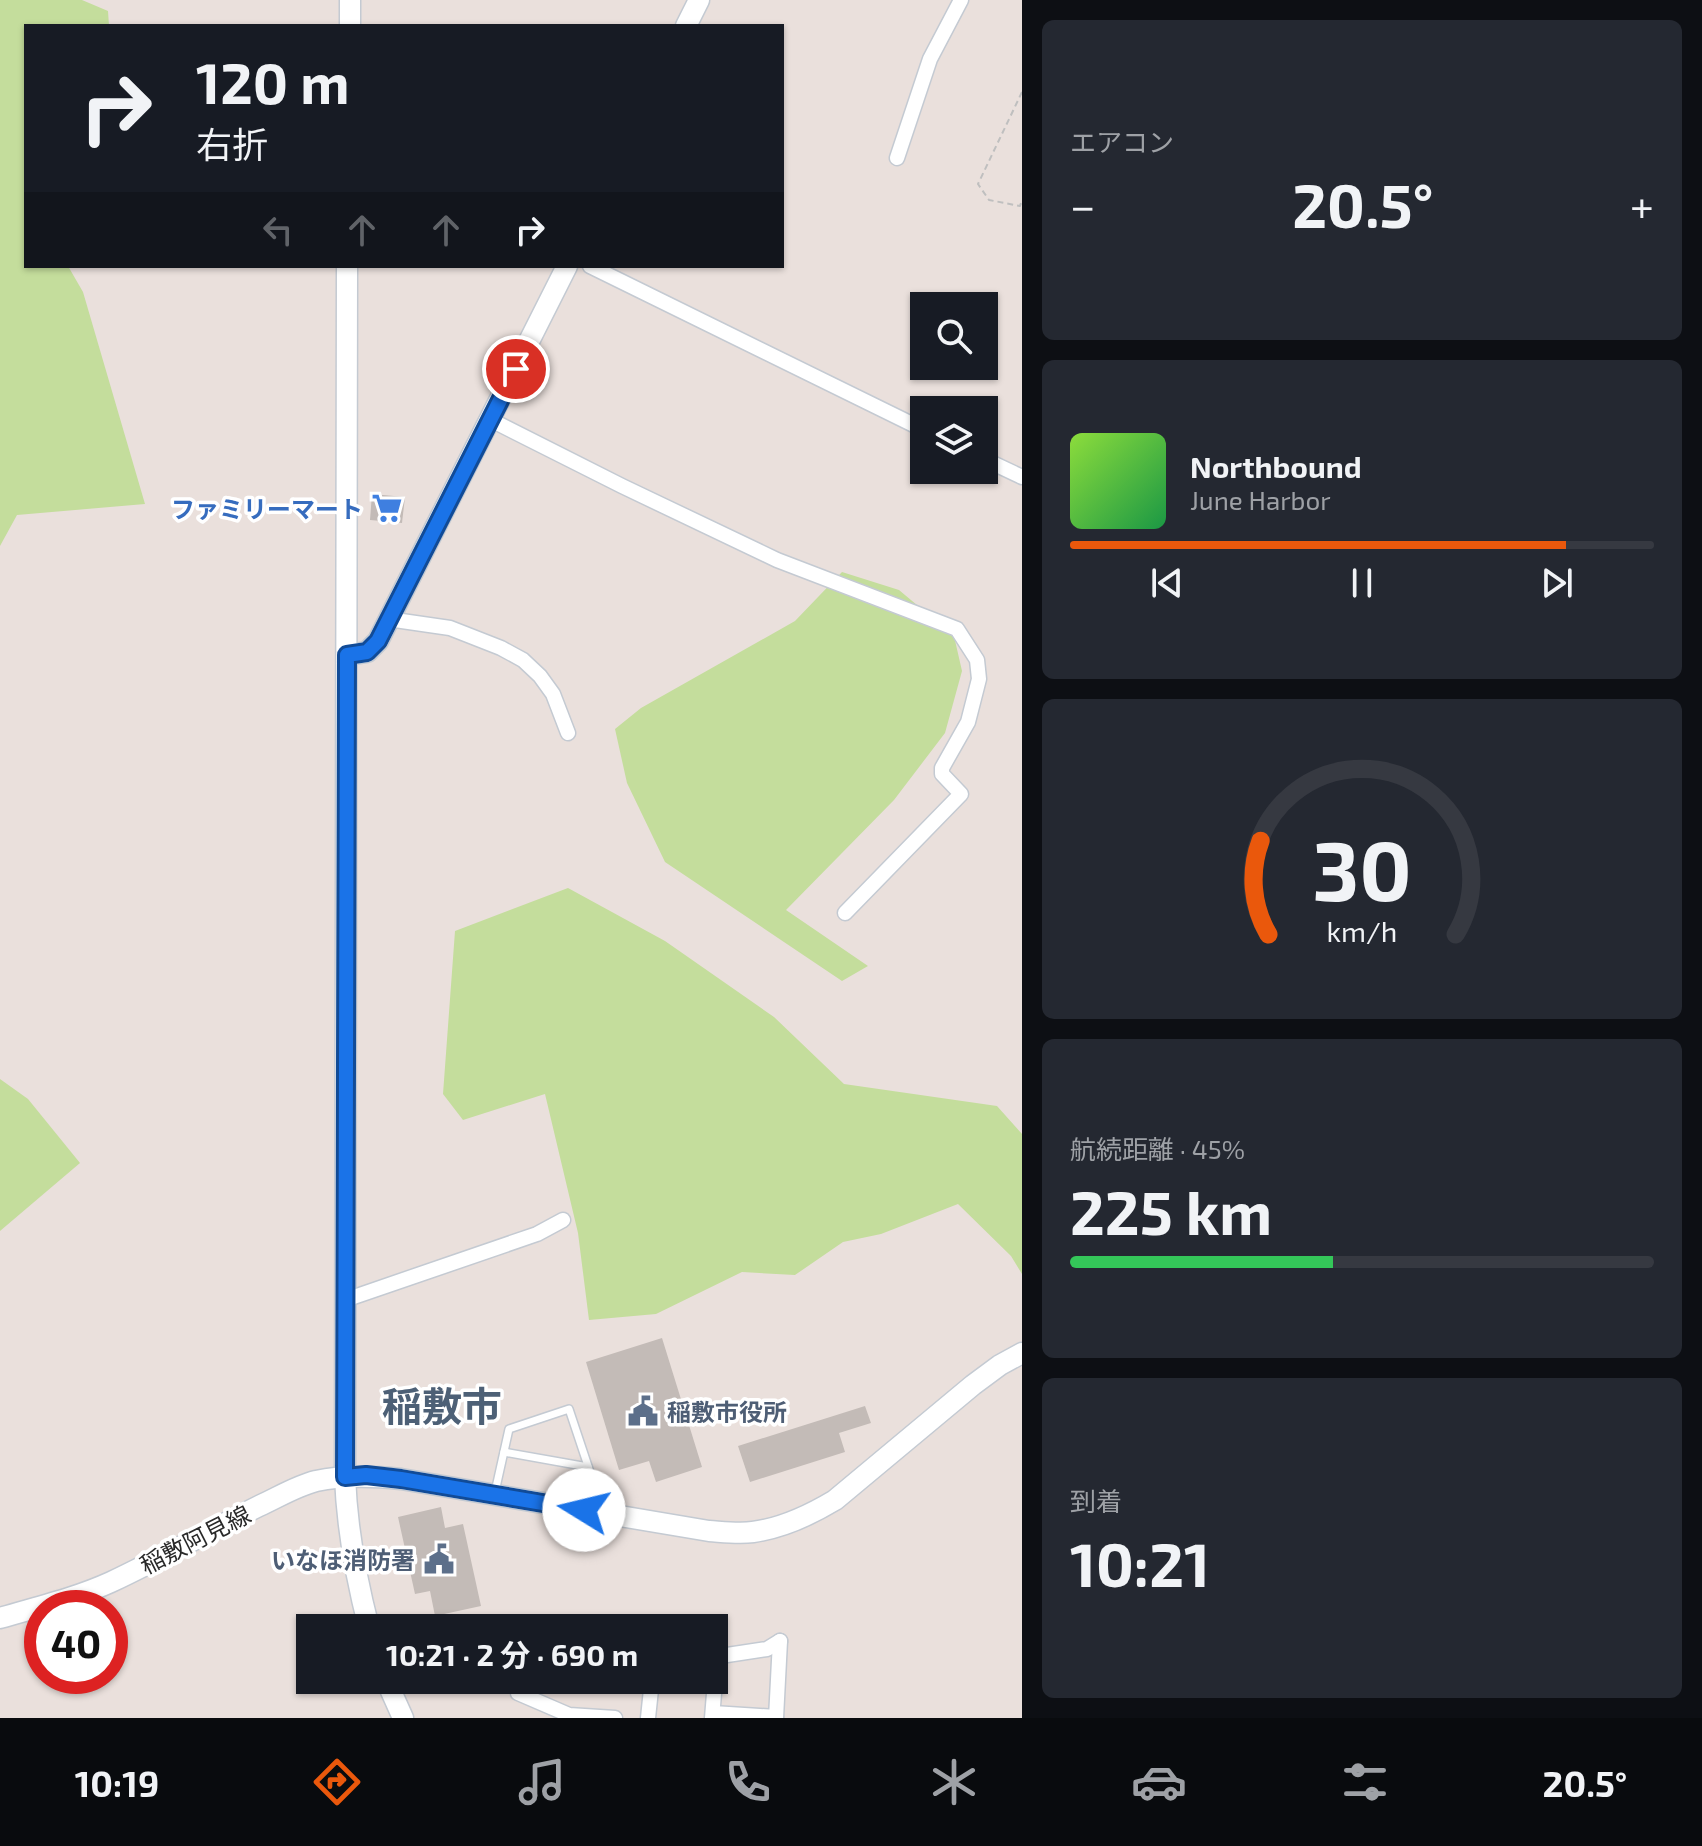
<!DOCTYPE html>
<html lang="ja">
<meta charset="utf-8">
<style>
body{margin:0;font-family:"Exo 2","Noto Sans JP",sans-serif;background:#242831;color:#f1f3f6;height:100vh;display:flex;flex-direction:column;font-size:30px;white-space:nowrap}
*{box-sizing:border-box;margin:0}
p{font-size:26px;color:#9ea1a6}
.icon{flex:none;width:44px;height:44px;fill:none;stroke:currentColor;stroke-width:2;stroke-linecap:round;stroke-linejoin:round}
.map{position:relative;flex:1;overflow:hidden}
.side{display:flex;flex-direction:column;gap:20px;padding:20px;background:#0d0f14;width:680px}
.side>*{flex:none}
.top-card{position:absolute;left:24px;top:24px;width:760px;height:244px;border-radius:0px;box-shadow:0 2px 6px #0004;background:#171b24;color:#f1f3f6;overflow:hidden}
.tools{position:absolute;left:910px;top:292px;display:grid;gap:16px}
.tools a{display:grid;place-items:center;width:88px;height:88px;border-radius:0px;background:#171b24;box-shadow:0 2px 6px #0004;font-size:40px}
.speed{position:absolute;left:24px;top:1590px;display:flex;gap:16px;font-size:40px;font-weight:700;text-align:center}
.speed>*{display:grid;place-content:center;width:104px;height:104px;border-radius:50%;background:#171b24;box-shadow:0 2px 6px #0004;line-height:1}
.speed .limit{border:12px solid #d22;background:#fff;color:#111}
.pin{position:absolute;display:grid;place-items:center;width:68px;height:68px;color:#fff;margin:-34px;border:4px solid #fff;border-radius:50%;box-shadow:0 2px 8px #0007}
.me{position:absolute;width:88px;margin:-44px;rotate:279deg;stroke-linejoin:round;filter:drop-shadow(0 0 6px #0008)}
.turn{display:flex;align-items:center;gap:28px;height:168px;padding:0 40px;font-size:36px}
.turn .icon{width:104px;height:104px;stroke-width:2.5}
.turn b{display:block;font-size:56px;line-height:68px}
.lanes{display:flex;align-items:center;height:76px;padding:0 40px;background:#0003;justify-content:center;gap:40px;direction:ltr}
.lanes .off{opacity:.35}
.big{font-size:60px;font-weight:700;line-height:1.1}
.side .card{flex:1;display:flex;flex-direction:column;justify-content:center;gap:12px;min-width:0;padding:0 28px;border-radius:12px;background:#242831}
.side .dial{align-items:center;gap:0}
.dial svg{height:208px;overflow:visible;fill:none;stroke:#363941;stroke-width:7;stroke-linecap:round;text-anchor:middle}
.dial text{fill:#f1f3f6;stroke:none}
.song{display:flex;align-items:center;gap:24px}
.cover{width:96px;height:96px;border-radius:12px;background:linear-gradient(135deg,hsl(90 70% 55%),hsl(140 70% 35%))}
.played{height:8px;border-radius:4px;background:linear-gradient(90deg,#ea580c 85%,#363941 85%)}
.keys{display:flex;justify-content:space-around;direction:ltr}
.heat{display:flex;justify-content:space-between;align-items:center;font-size:44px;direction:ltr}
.charge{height:12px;border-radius:6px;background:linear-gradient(90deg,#34c759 45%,#363941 0)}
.trip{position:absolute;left:296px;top:1614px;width:432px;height:80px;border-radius:0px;background:#171b24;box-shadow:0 2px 6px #0004;font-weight:700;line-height:80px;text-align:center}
.menu{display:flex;height:128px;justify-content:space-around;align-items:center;background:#090b0e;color:#9ea1a6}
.menu .icon{width:56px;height:56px}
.menu .on{color:#ea580c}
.menu b{font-size:36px;color:#f1f3f6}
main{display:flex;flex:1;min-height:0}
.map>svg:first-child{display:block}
.green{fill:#c4dd9c}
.building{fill:#c3bbb7}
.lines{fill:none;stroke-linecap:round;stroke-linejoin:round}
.lane-casing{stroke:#c4cad2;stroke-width:10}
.street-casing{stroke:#c4cad2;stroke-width:17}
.secondary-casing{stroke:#c4cad2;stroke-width:23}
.path{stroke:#bfbfbf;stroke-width:2;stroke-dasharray:6 4;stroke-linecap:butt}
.lane{stroke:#fff;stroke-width:7}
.street{stroke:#fff;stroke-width:14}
.secondary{stroke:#fff;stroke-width:20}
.route-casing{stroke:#114b97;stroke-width:20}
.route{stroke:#1a73e8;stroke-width:14}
.labels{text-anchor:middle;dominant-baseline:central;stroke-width:7;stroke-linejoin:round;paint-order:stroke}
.shop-label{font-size:24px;font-weight:bold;fill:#366cbe;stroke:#fff;text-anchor:end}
.service-label{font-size:24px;font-weight:bold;fill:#4e5e75;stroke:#fff;text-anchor:start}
.street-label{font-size:24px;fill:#292929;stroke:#fff}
.town-label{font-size:40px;font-weight:bold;fill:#4d6076;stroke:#fff}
</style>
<main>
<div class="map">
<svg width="1022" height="1718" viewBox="0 0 1022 1718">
<rect width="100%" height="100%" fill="#eae0dc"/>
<g class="green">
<polygon points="0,0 82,0 108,11 109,26 26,26 26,266 68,266 83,292 145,504 17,515 0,546"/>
<polygon points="842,572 899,590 954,636 962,671 945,733 894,800 786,910 868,966 842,981 665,862 627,783 615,729 641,708 795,621"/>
<polygon points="568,888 665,941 774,1017 844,1084 997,1106 1022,1134 1022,1274 1011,1256 958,1204 881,1234 843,1242 795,1275 742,1272 656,1314 589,1320 578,1233 545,1094 463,1120 443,1094 455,931"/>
<polygon points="0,1079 28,1099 80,1163 0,1231"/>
</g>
<g class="building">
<polygon points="372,494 405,497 402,523 370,520"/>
<polygon points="662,1338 702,1467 656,1482 649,1461 619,1470 586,1362"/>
<polygon points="865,1406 871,1423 839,1433 845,1452 750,1482 738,1446"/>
<polygon points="441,1507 445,1528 463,1524 481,1606 435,1616 430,1591 415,1594 398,1517"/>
</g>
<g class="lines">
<g class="lane-casing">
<g id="lane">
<polyline points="504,1452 588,1467"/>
<polyline points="495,1492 509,1429 569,1409 592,1478 585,1508"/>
</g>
</g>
<g class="street-casing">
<g id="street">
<polyline points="897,158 930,59 961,0"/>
<polyline points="590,266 924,430"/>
<polyline points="491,420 622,486 777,560 957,629 977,660 979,679 968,722 942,768 942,774 961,794 845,913"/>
<polyline points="984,459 1022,477"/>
<polyline points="388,619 450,628 501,648 523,660 540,676 553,694 568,733"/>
<polyline points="345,1300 537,1234 563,1220"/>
<polyline points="714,1657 767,1649 780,1641"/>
<polyline points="518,1680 518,1693 569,1715 615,1718"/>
<polyline points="713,1713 776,1717"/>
<polyline points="648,1718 652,1680"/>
<polyline points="712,1718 717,1657"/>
<polyline points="776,1718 780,1641"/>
</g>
</g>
<g class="secondary-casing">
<g id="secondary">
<polyline points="350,26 350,0"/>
<polyline points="686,26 699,0"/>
<path d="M347 266 345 1477C347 1528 356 1578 369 1628"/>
<polyline points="347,655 367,652 378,641 567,266"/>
<path d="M0 1618C37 1607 76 1598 111 1582 162 1558 209 1531 259 1506 277 1498 296 1486 316 1481 344 1475 372 1476 401 1479L709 1531C724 1532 739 1534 753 1532 783 1528 810 1515 835 1500L973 1385 1000 1365 1022 1353"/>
<polyline points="386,1680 403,1718"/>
</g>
</g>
<polyline class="path" points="1022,92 978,184 989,200 1020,206 1022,200"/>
<use href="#lane" class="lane"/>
<use href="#street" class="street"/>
<use href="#secondary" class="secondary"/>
</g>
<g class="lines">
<g class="route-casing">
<polyline id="route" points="516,369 378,641 367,652 347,655 345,1477 366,1475 401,1479 584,1510"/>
</g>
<use href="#route" class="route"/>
</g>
<defs>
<g id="supermarket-bare" transform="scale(2.4)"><path d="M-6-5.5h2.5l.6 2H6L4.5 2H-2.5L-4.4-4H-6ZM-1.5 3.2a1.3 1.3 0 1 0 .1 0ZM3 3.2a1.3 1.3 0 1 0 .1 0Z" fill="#3f7fe0" stroke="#fff" stroke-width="2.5" paint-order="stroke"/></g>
<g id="civic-bare" transform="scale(2.4)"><path d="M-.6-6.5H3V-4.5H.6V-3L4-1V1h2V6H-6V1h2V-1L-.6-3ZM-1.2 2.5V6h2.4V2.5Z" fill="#5c6f8a" stroke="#fff" stroke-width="2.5" paint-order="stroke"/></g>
</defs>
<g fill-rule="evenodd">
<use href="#supermarket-bare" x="387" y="508"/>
<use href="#civic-bare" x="643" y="1411"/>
<use href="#civic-bare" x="439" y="1559"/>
</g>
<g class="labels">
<g class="shop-label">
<text x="363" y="508">ファミリーマート</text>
</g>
<g class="service-label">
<text x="667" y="1411">稲敷市役所</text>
<text x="415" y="1559" text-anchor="end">いなほ消防署</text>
</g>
<g class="street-label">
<text transform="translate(195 1539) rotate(-27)">稲敷阿見線</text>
</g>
<g class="town-label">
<text x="442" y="1405">稲敷市</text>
</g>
</g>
</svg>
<div class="tools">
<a><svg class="icon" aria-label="search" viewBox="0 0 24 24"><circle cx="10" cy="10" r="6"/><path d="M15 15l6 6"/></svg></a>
<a><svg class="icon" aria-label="layers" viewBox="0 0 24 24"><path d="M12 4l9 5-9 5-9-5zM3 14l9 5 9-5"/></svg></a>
</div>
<div class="speed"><div class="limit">40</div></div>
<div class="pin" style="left:516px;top:369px;background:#d93025"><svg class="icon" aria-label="arrive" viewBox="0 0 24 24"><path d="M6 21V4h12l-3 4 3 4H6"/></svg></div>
<svg class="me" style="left:584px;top:1510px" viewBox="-20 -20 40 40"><circle r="19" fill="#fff"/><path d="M0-13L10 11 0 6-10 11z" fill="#1a73e8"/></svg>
<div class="trip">10:21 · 2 分 · 690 m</div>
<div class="top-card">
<div class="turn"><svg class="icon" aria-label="right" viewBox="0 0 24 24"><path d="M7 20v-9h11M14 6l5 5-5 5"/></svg><div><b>120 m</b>右折</div></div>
<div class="lanes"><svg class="icon off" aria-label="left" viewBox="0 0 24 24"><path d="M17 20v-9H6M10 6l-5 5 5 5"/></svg><svg class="icon off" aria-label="ahead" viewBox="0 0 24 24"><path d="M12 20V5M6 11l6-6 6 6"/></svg><svg class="icon off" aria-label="ahead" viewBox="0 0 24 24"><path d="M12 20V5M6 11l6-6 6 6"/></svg><svg class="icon" aria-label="right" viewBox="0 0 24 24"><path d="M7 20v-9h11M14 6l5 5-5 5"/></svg></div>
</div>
</div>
<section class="side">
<div class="card"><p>エアコン</p>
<div class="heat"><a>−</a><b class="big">20.5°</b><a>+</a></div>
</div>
<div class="card">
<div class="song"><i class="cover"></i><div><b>Northbound</b><p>June Harbor</p></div></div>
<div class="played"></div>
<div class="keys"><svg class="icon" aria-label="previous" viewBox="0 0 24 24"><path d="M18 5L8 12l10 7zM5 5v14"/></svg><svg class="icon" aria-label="pause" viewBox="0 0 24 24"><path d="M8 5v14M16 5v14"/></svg><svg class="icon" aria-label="next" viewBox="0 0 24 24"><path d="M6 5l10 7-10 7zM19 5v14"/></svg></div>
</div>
<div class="card dial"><svg viewBox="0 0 100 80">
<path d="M14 69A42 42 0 1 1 86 69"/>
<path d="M14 69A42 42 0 0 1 11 33" stroke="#ea580c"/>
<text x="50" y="56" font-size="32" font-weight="700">30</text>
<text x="50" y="72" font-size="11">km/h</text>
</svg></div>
<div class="card"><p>航続距離 · 45%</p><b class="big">225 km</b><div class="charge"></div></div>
<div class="card"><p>到着</p><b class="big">10:21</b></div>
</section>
</main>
<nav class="menu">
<b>10:19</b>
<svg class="icon on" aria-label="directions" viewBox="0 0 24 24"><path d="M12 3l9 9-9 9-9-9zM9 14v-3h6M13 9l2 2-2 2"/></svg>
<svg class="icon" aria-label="music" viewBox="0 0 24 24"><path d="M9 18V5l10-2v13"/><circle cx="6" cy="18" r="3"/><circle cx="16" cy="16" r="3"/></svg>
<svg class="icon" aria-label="phone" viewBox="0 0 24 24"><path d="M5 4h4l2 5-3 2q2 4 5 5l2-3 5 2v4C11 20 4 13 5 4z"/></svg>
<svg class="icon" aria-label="climate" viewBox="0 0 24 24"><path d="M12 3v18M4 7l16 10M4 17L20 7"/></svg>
<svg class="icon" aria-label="car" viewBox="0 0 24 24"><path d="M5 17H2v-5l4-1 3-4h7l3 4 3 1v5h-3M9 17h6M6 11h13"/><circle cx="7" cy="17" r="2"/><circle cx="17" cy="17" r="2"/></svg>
<svg class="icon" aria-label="filters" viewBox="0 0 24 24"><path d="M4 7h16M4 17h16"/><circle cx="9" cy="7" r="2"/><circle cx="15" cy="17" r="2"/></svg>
<b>20.5°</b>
</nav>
